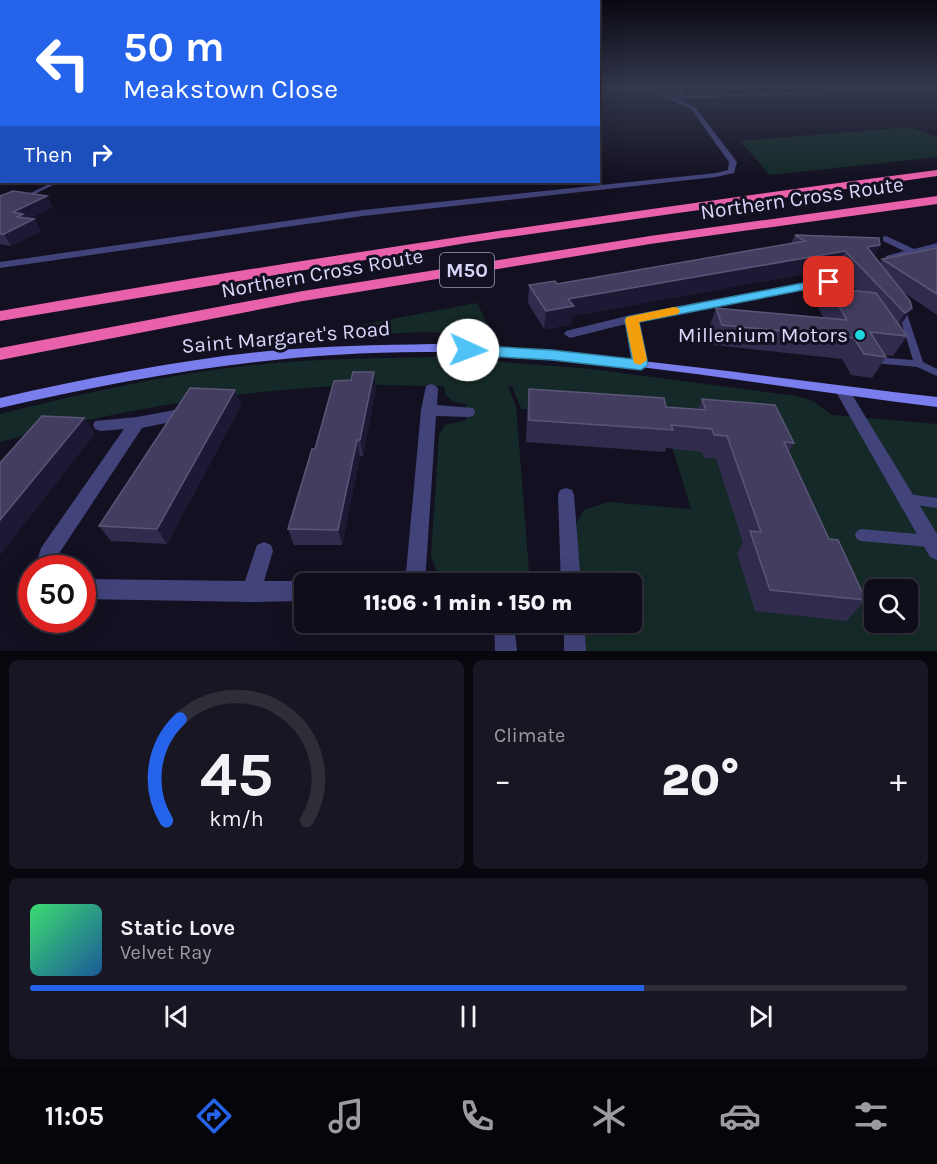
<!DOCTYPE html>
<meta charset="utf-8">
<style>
body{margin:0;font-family:Karla,sans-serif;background:#171622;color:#f1f3f6;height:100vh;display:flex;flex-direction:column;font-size:22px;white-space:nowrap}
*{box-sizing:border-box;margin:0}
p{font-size:20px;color:#9b9ca2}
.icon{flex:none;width:33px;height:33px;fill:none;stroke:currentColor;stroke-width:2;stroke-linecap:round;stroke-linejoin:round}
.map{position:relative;height:651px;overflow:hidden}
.details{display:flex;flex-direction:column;gap:9px;padding:9px;background:#08070e;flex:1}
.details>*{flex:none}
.top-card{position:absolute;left:0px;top:0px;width:600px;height:183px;box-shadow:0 6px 24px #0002,0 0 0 2px #2e2d38;background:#2563eb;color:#fff;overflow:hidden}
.fabs{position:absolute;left:864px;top:579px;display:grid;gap:12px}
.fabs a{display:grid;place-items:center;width:54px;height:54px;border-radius:9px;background:#0e0d19;box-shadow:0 6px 24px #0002,0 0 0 2px #2e2d38;font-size:30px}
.speed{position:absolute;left:18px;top:555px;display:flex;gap:12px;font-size:30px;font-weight:700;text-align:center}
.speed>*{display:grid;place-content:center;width:78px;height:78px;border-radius:50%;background:#0e0d19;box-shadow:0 6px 24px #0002,0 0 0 2px #2e2d38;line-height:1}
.speed .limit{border:9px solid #d22;background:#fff;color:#111}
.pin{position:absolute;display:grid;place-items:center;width:51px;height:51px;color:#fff;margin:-26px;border-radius:12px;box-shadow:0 3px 9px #0006}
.me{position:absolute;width:66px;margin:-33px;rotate:92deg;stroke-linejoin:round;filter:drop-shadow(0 0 4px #0008)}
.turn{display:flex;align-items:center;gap:21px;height:126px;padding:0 24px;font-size:27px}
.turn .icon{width:78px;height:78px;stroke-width:2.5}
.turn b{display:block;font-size:42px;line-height:51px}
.then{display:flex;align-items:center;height:57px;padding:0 24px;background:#0003;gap:12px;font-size:22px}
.big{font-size:45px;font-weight:800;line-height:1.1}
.details .card{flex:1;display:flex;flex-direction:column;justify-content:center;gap:9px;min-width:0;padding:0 21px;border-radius:9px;background:#171622}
.details .dial{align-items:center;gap:0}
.dial svg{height:156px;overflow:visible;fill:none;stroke:#2e2d38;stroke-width:7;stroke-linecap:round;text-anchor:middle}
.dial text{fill:#f1f3f6;stroke:none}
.song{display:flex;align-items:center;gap:18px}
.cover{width:72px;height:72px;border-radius:9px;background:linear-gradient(135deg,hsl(140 70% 55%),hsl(210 70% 35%))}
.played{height:6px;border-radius:3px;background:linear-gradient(90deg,#2563eb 70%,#2e2d38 70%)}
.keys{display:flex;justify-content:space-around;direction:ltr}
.heat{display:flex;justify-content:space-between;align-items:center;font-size:33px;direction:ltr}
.details .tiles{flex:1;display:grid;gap:9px;grid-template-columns:1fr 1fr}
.card:last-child{grid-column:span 2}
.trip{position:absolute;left:294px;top:573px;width:348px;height:60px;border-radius:9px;background:#0e0d19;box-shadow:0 6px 24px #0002,0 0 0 2px #2e2d38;font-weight:800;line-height:60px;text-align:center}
.tabs{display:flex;height:96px;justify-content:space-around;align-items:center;background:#06050a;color:#9b9ca2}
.tabs .icon{width:42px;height:42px}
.tabs .on{color:#2563eb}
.tabs b{font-size:27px;color:#f1f3f6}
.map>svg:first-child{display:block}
.green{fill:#152a28;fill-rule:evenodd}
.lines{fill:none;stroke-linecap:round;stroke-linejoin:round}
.service{fill:#42437a;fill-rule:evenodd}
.minor{fill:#42437a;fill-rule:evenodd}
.secondary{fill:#7a7eed;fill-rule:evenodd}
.motorway{fill:#e961ab;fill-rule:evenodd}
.wall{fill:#312c4d}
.shaded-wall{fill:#1d1934}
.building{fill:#433e5f;stroke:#5a5678;stroke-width:1.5}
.route{fill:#4fc3f7;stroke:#337fa1;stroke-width:1.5}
.slow{fill:#f59e0b}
.poi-dot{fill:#1ed6dd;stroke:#131121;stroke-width:2}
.labels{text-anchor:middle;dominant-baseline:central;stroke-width:6;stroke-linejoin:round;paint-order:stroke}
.shield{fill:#131121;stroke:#9d9bb8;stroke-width:1.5}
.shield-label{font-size:20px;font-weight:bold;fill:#d8d6f9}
.street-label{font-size:21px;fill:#d8d6f9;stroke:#131121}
.poi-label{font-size:21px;fill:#d8d6f9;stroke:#131121;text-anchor:end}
</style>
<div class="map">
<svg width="937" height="651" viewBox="0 0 937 651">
<rect width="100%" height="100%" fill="#131121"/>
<g class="green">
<polygon points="910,127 937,137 937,157 770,175 740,141"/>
<polygon points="477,303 493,335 424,332 345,336 344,328"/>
<path d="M439 357 591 369 797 396 813 401 832 415 937 424V651H579L578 623 632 622V584L575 583 572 531 584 510 608 502 691 509 663 417 521 409 512 386 508 387 516 406 530 584C508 583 454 587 437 570 435 568 433 561 431 558L439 435 445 425 466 420V404L454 402 446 395 444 386C414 386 384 384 354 385 234 391 115 409 0 442V414C94 391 191 369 288 362 339 358 389 358 439 357ZM874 590H908V622H874Z"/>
</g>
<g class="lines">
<g class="service">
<polygon points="678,88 682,88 683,96 786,92 819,94 672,99 672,97 679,97"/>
<polygon points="0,98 2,98 2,101 0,100"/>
<rect x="0" y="161" width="2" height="3"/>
<polygon points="53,182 59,182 25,199 20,198"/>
<polygon points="900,312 903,312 907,314 923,362 937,369 937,376 917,367 874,363 870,360 874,357 913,360 899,314"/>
<polygon points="908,494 937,498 937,508 904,503 902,499 904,495"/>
<polygon points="861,529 929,535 933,537 935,541 933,545 929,547 861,541 857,539 855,535 857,531"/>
</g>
<g class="minor">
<polygon points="645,88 651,88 695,107 737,162 734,173 716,177 363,216 0,268 0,262 363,210 716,173 728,170 729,162 691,109"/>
<polygon points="886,236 914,249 937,243 937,249 890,261 886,260 886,256 904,251 883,241 883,237"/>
<polygon points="829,278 834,281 833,283 637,321 648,365 646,368 636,368 634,365 626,324 570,338 564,334 566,331 631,315"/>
<polygon points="431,384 436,386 438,389 437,405 473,408 475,412 473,416 468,417 436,416 425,584 405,584 421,410 426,386"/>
<polygon points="843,387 848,388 937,534 937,560 930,557 836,392 838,388"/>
<polygon points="175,410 180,412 182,416 180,420 142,428 56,558 53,568 35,568 41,548 124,429 100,431 95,429 93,425 95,421 137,417"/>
<polygon points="566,488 572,490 574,495 581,584 561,584 558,495 560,490"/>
<polygon points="264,542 271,545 273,551 264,581 304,581 310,584 304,584 304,601 251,602 82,599 82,579 245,581 257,545"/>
<polygon points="494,622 514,622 517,651 495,651"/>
<polygon points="564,622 584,622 586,651 564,651"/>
</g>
<path class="secondary" d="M433 344C602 351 769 378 937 397V407C770 387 601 354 432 352 285 351 142 375 0 408V398C89 378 179 360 269 351 324 346 379 345 433 344Z"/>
<g class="motorway">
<path d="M937 170V176L467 243 0 321V311C311 257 624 211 937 170Z"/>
<polygon points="937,196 937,204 650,244 303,301 0,360 0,348 303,291 650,236"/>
</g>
</g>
<g class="wall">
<rect x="0" y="105" width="2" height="44"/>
<polygon points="0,194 1,196 53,207 29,218 34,219 41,231 11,246 0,244"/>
<polygon points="795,235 880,245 874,256 880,263 882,259 937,248 937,315 902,291 912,308 900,326 907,336 893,356 885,355 886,357 872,378 851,375 842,359 714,345 709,328 716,308 824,318 818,308 828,288 857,291 836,268 572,316 571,325 544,329 528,303 529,285 557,284 791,244"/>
<polygon points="376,387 363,456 360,456 342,545 294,545 288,529 315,449"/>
<polygon points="529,389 666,407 698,410 702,399 794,443 789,451 829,539 866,600 846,621 755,611 737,553 743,543 716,458 704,458 702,452 666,448 665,452 526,442 527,411"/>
<polygon points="235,390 241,405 167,544 111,541 99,526"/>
</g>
<g class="shaded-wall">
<polygon points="47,196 53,207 27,220 34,219 41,231 11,246 4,234 13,212"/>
<polygon points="880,245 871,262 867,247"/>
<polygon points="845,251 836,268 572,316 571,325 544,329 546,311 568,299"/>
<polygon points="912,308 900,326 893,331 905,313"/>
<polygon points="374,372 376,387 363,456 360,440"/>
<polygon points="235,390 241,405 167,544 157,529"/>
<polygon points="84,418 95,434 0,555 0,520"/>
<polygon points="357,440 360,456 342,545 338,530"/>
</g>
<g class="building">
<rect x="0" y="105" width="2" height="35"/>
<polygon points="13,191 47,196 13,212 23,214 17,217 34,219 4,234 0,234 0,196"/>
<polygon points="795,235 879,238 880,245 867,247 910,301 912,308 905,313 845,251 568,299 574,306 546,311 529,285 555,281 557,284 805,241"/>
<polygon points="937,248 937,294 882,259"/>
<polygon points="828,288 876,293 907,336 870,332 886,357 864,354 854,338 722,325 716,308 847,320"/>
<polygon points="353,372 374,372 360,440 357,440 338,530 288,529 312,449 315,449 334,381 351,380"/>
<polygon points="190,388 235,390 157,529 99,526"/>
<polygon points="529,389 664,398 666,407 706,410 702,399 775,405 794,443 784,442 829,539 838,540 866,600 770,590 750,531 761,532 727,436 714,435 712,429 671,425 673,430 529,420"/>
<polygon points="42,416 84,418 0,520 0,463"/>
</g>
<linearGradient id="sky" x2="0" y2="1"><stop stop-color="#0a0912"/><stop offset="0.49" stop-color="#33384e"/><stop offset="1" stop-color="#33384e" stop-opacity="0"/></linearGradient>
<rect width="937" height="179" fill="url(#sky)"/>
<polygon class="route" points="829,278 834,279 834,284 639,322 648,365 641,370 552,360 468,355 461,350 468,345 552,350 632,359 625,320 627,317"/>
<polygon class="slow" points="674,307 678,308 680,311 678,314 639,322 647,360 640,365 634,363 625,320 627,317"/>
<circle class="poi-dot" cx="860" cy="335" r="6"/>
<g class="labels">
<rect class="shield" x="440" y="253" width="54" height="34" rx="4.5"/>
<g class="shield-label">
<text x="467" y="270">M50</text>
</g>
<g class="street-label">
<text transform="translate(802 198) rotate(-8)">Northern Cross Route</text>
<text transform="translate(322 273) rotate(-10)">Northern Cross Route</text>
<text transform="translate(286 337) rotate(-5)">Saint Margaret's Road</text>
</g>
<g class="poi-label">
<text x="848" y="335">Millenium Motors</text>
</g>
</g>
</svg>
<div class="fabs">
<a><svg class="icon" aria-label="search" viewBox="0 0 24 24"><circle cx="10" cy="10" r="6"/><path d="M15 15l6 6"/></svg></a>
</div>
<div class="speed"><div class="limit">50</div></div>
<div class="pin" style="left:829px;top:282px;background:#d93025"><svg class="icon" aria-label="arrive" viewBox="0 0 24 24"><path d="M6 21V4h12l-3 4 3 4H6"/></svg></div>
<svg class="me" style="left:468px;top:350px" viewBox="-20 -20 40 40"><circle r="19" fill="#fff"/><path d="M0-13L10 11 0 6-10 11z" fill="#4fc3f7"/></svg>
<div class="trip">11:06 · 1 min · 150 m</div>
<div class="top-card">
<div class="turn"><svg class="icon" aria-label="left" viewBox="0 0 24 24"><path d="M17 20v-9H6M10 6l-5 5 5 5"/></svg><div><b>50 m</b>Meakstown Close</div></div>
<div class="then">Then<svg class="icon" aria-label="right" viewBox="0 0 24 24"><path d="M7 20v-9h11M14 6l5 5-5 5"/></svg></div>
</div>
</div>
<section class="details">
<div class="tiles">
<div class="card dial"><svg viewBox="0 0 100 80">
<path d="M14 69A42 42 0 1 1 86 69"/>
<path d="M14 69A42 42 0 0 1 21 17" stroke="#2563eb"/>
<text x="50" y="56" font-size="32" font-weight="700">45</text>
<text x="50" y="72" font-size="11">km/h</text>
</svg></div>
<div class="card"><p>Climate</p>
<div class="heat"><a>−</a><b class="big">20°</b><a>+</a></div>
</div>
<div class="card">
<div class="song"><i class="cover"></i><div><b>Static Love</b><p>Velvet Ray</p></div></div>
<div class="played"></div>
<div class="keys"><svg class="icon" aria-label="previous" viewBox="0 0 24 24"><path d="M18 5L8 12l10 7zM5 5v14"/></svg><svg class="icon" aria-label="pause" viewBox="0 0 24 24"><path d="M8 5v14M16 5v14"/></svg><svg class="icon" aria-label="next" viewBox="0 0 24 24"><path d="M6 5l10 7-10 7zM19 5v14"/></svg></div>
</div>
</div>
</section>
<nav class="tabs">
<b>11:05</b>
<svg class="icon on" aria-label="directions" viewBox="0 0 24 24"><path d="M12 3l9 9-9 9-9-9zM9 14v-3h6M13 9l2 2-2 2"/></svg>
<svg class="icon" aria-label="music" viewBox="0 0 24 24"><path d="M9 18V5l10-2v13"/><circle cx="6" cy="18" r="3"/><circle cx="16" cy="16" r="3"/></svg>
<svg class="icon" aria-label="phone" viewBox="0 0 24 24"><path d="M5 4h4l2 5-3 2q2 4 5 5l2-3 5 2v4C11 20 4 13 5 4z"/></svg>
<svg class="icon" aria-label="climate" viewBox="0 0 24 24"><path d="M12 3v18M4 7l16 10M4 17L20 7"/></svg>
<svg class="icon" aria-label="car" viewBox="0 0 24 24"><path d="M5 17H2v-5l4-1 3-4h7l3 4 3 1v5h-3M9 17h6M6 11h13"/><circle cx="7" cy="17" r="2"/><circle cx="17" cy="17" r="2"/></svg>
<svg class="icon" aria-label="filters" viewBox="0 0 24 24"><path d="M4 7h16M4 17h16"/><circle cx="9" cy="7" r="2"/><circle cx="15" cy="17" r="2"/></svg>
</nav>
